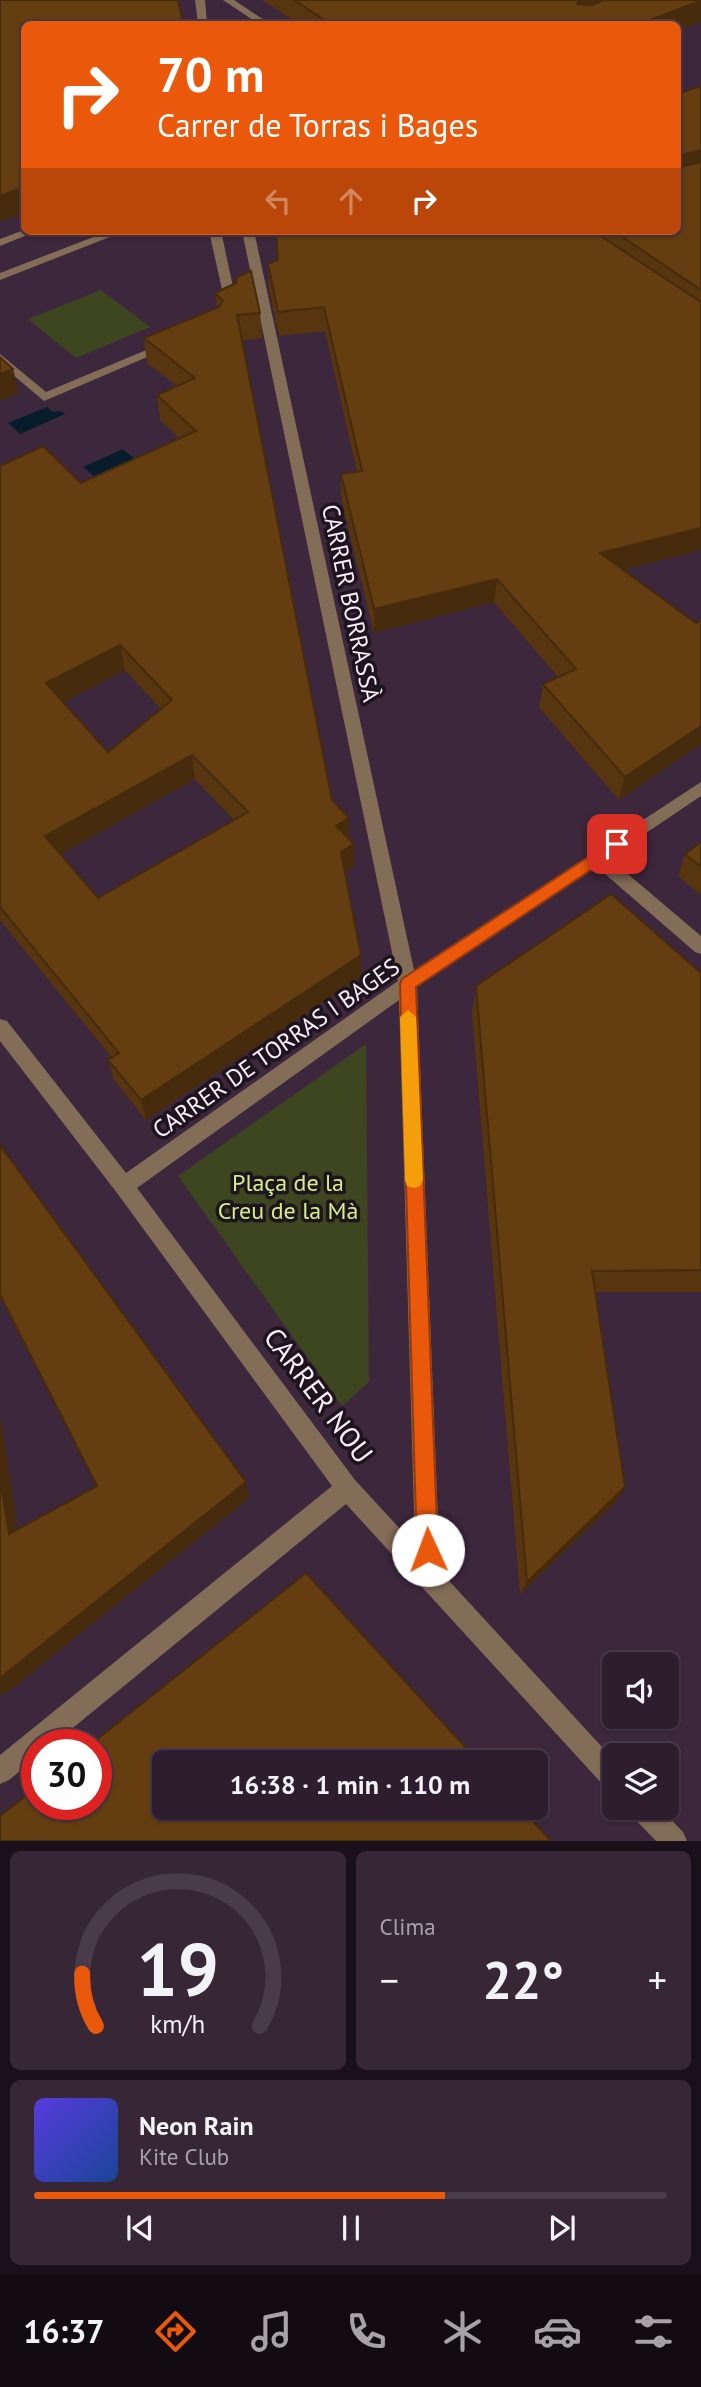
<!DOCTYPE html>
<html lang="es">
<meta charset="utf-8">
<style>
body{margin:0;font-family:"PT Sans",sans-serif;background:#362636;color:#f1f3f6;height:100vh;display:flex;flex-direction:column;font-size:26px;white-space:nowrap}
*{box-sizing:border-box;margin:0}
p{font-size:23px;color:#a7a2aa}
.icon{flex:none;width:38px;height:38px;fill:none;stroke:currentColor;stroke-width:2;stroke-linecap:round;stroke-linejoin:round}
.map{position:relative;height:1841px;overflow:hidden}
.drawer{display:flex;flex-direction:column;gap:10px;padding:10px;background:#191019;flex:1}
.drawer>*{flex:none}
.guide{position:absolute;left:21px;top:21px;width:660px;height:214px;border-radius:10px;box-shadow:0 2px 5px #0004,0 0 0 2px #493b4a;background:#ea580c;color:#fff;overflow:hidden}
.buttons{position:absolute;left:602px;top:1652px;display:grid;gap:14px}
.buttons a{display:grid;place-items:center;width:77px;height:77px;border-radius:10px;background:#2e1d2e;box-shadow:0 2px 5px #0004,0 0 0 2px #493b4a;font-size:35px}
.speed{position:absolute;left:21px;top:1729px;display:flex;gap:14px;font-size:35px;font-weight:700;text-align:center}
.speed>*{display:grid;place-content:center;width:91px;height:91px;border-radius:50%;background:#2e1d2e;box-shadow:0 2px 5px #0004,0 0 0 2px #493b4a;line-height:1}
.speed .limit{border:10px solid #d22;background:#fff;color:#111}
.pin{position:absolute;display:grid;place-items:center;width:60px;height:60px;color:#fff;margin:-30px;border-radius:14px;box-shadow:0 4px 10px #0006}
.me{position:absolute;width:77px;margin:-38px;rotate:358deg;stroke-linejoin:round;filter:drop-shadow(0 0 5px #0008)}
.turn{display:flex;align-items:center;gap:24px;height:147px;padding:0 21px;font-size:32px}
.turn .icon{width:91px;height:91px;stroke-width:2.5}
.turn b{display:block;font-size:49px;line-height:60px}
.lanes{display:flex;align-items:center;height:66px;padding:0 21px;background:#0003;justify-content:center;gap:35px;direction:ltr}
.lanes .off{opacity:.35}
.big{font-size:52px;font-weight:700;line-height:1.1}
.drawer .tile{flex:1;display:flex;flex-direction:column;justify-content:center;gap:10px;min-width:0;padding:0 24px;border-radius:10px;background:#362636}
.drawer .dial{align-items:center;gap:0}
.dial svg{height:182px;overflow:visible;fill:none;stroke:#493b4a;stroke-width:7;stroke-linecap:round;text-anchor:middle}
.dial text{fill:#f1f3f6;stroke:none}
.song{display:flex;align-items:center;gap:21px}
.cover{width:84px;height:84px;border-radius:10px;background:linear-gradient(135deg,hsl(250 70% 55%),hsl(220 70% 35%))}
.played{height:7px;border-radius:4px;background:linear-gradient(90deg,#ea580c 65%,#493b4a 65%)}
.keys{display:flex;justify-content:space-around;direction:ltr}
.heat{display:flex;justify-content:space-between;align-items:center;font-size:38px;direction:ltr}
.drawer .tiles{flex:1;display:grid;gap:10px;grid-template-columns:1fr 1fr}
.tile:last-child{grid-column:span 2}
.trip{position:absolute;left:152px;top:1750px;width:396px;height:70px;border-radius:10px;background:#2e1d2e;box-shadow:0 2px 5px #0004,0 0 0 2px #493b4a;font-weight:700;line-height:70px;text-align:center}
.tab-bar{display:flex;height:112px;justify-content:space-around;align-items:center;background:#120c12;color:#a7a2aa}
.tab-bar .icon{width:49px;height:49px}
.tab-bar .selected{color:#ea580c}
.tab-bar b{font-size:32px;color:#f1f3f6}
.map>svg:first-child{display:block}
.green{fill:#3d461f}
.water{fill:#071d2b}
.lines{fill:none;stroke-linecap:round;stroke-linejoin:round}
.minor{fill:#846d57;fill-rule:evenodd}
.wall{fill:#56350f;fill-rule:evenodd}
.shaded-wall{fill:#462b0c}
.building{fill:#643e11;stroke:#462b0c;stroke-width:2;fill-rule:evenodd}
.route{fill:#ea580c;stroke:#983908;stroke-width:2}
.slow{fill:#f59e0b}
.labels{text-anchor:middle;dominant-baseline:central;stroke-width:7;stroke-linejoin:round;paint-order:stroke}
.street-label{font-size:24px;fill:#fbedfb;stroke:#1e141e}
.park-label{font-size:24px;fill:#d5ee8b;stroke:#1e141e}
.near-street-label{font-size:28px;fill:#fbedfb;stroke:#1e141e}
</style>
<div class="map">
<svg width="701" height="1841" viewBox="0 0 701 1841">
<rect width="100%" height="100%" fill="#3d273d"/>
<g class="green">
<polygon points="101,290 150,327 76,358 28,319"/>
<polygon points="366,1044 369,1382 342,1406 178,1176"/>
</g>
<g class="water">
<polygon points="47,407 53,412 61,411 65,414 20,434 8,423"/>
<polygon points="123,449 136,460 96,478 83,467"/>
</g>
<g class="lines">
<g class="minor">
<polygon points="195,0 205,0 207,24 198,24"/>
<polygon points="223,0 234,0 270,24 259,24"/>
<polygon points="24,230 37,231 0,246 0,239"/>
<polygon points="109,231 125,231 0,280 0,273"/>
<polygon points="209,231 221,231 237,305 226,311 220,307 225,303"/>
<path d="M242 231H254L414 970 701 782V796L609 858 701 936V954L695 952 597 867 417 987 440 1571 614 1760V1791L605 1787 346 1504 52 1745H37V1757L9 1780 0 1784V1755L332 1486 117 1193 0 1041V1019L7 1021 126 1173 398 981ZM399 1000 415 1545 355 1480 137 1188Z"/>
<polygon points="163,343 173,346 44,401 0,364 0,354 46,392"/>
<polygon points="629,1808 660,1808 683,1832 687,1841 656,1841 633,1817"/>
</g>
</g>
<g class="wall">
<polygon points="262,0 701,0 701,22 677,31 677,24 299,24"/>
<polygon points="701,86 701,550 623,570 696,623 701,620 701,744 619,800 539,707 543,684 558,677 494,602 374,633 341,498 341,474 357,472 325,331 279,336 269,288 268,264 278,260 276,231 677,231"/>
<path d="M215 293 260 313 262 338 242 340 332 800 349 818V839L354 867 345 872 361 977 146 1120 114 1080 108 1060 112 1058 0 920V466L81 483 180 439 160 420 157 395 177 386 147 363 144 338 217 308ZM125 670 161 709 108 752 63 702ZM195 779 234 820 98 898 61 854Z"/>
<polygon points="701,842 701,895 678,876 685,854"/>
<polygon points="701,973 701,1292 595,1292 625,1487 615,1503 520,1594 472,1014 476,986"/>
</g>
<g class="shaded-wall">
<polygon points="578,0 632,0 575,22"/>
<polygon points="701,1 701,22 677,31 677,24 639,24"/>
<polygon points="701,150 701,168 677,178 681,155"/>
<polygon points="24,187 24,213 0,222 0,196"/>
<polygon points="13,369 19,393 0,401 0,374"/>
<polygon points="701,528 701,550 595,577 600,553"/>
<polygon points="497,579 494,602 374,633 374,609"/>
<polygon points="120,645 125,670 52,708 46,683"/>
<polygon points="701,726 701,744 619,800 625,777"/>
<polygon points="192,755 195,779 52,859 45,836"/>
<polygon points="349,818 349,841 336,826"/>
<polygon points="354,844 354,867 341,875 341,852"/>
<polygon points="361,955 361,977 146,1120 141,1100"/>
<polygon points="0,1415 21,1548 9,1534 0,1478"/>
<polygon points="246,1482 249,1498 4,1695 0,1692 0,1678"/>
<polygon points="625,1487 615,1503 520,1594 527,1582"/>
</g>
<g class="building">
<polygon points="0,0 178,0 183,24 24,24 24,187 0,196"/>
<polygon points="294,0 578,0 577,4 592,5 604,0 701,0 701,1 639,24 331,24"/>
<polygon points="701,86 701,150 681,155 679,165 682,167 701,162 701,290 614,231 677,231 677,94"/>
<polygon points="276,231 593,231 701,302 701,528 600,553 696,623 701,620 701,726 625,777 543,684 576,669 497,579 374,609 341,474 362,471 324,307 278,312 268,264 278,260"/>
<path d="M251 271 260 313 237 315 332 800 349 818 336 826 354 844 341 852 361 955 141 1100 108 1060 119 1053 0 907V466L43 446 81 483 196 431 157 395 195 378 144 338 219 307 223 301 215 293 236 283 237 277ZM120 645 172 700 108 752 46 683ZM192 755 248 812 98 898 45 836Z"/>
<polygon points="0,357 13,369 0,374"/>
<polygon points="701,842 701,867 685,854"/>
<polygon points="611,894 701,973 701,1270 592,1271 625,1487 527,1582 476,986"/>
<polygon points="0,1145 246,1482 0,1678 0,1478 9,1534 97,1486 0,1295"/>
<polygon points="306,1573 479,1762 164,1762 164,1808 521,1808 551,1841 0,1841 0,1816 37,1787 37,1804 96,1804 96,1745 90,1745"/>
</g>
<polygon class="route" points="617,838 622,840 622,849 416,987 438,1550 435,1557 428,1561 420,1557 417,1550 400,984 402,979"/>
<polygon class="slow" points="408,1010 416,1017 423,1180 420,1186 414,1188 407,1186 405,1180 400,1017"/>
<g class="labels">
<g class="street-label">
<text transform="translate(351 603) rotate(78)">CARRER BORRASSÀ</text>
<text transform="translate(276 1048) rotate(-35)">CARRER DE TORRAS I BAGES</text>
</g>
<g class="park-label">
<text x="288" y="1182">Plaça de la<tspan x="288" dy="28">Creu de la Mà</tspan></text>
</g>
<g class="near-street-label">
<text transform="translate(319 1395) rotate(53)">CARRER NOU</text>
</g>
</g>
</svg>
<div class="buttons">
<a><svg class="icon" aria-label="sound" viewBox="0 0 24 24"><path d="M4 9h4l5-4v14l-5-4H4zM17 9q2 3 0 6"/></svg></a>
<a><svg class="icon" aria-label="layers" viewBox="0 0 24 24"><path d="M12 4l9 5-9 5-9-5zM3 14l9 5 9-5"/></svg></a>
</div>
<div class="speed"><div class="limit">30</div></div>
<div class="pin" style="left:617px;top:844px;background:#d93025"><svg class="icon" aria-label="arrive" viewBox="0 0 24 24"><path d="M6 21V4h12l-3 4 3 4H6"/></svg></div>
<svg class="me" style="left:428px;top:1550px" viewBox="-20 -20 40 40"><circle r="19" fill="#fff"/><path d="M0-13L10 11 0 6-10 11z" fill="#ea580c"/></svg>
<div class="trip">16:38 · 1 min · 110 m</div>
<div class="guide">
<div class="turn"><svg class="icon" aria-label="right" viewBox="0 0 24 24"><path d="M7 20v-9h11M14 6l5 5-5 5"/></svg><div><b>70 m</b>Carrer de Torras i Bages</div></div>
<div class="lanes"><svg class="icon off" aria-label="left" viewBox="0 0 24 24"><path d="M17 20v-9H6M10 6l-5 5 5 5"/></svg><svg class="icon off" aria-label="ahead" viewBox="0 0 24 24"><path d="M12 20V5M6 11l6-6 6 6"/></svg><svg class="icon" aria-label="right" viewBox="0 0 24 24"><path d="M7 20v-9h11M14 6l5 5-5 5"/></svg></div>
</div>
</div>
<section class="drawer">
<div class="tiles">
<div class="tile dial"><svg viewBox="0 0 100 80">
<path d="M14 69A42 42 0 1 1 86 69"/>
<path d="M14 69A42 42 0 0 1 8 46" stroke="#ea580c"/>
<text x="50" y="56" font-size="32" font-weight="700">19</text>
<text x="50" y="72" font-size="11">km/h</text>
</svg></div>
<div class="tile"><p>Clima</p>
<div class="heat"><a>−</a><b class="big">22°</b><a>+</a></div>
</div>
<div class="tile">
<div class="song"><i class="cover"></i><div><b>Neon Rain</b><p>Kite Club</p></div></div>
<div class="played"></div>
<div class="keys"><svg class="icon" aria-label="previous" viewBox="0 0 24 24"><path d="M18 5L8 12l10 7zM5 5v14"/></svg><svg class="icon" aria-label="pause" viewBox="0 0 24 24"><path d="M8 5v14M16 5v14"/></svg><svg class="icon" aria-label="next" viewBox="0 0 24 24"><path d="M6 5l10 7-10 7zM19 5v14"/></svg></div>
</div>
</div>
</section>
<nav class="tab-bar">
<b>16:37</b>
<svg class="icon selected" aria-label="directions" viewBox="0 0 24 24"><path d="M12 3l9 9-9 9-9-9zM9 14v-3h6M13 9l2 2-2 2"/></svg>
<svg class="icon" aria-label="music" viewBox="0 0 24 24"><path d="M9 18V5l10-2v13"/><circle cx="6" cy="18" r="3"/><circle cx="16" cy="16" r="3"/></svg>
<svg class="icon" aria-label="phone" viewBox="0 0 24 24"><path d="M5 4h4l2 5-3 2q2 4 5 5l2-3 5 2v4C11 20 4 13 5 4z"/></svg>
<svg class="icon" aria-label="climate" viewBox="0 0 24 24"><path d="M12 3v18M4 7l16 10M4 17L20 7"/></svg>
<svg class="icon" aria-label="car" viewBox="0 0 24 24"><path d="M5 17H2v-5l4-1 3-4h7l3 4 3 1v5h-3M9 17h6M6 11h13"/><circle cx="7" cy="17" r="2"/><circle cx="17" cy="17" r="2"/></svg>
<svg class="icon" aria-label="filters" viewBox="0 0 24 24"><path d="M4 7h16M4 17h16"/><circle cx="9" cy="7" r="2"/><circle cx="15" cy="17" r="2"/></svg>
</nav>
